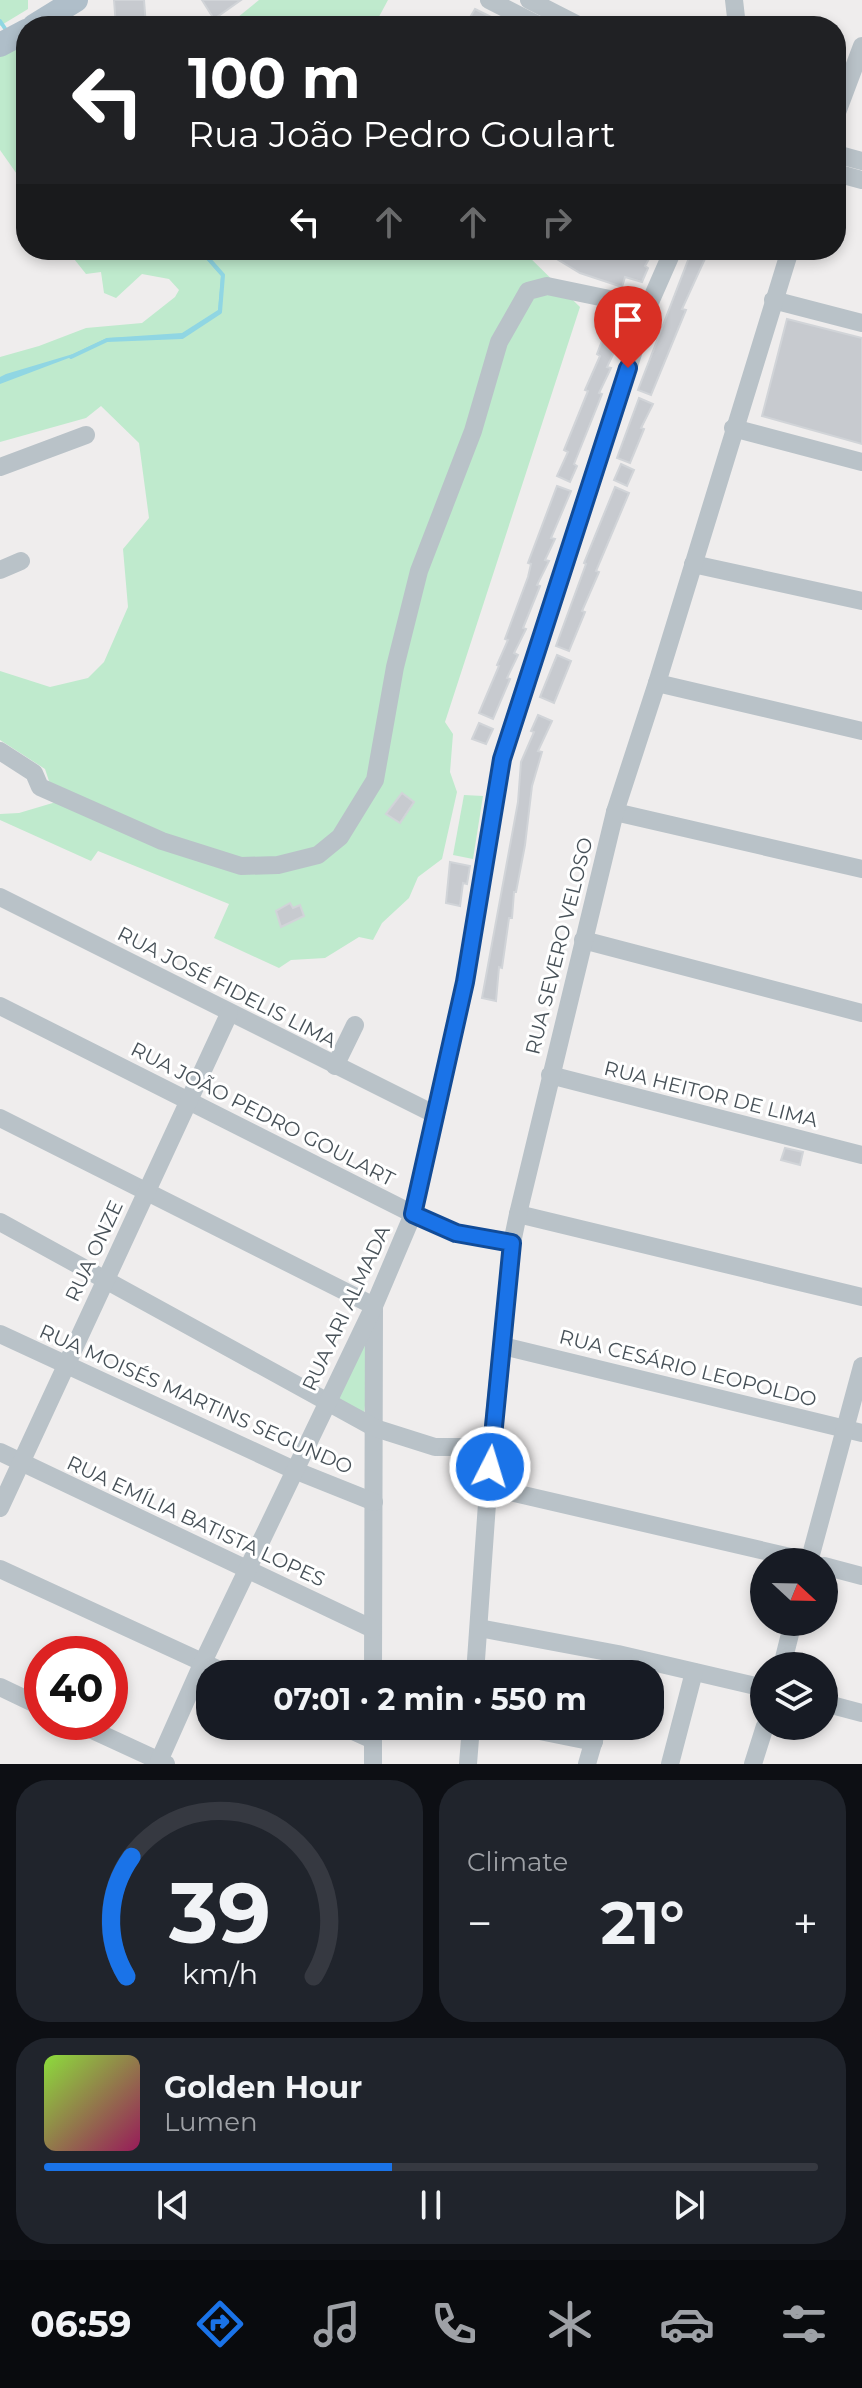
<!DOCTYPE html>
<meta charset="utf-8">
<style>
body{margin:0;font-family:Montserrat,sans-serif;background:#20242c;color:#f1f3f6;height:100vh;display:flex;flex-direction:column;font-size:30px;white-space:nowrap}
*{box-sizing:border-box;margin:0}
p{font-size:26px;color:#9ea1a6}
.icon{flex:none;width:44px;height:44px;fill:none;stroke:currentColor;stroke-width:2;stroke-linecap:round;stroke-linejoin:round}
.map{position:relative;height:1764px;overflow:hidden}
.sheet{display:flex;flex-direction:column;gap:16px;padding:16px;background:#0d0f14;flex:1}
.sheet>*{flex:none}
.banner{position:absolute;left:16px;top:16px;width:830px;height:244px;border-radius:32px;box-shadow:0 4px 12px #0003;background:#202124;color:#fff;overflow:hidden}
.needle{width:52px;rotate:112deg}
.fabs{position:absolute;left:750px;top:1548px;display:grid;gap:16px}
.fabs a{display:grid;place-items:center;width:88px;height:88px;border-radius:50%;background:#171b24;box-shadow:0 4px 12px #0003;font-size:40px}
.speed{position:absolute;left:24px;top:1636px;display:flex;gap:16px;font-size:40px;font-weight:700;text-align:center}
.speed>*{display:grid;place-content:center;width:104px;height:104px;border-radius:50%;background:#171b24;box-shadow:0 4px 12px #0003;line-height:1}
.speed .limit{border:12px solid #d22;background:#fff;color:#111}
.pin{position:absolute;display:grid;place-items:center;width:68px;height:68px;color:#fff;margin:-82px -34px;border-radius:50% 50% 50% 0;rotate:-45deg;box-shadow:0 0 8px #0007}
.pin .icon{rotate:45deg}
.me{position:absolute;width:88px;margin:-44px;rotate:5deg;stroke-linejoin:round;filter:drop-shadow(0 0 6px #0008)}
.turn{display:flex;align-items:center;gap:28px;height:168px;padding:0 40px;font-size:36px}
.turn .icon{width:104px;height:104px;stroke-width:2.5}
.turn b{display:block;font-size:56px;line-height:68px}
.lanes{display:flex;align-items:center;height:76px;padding:0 40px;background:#0003;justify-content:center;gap:40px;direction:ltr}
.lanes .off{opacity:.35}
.big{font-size:60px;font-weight:700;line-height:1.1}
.sheet .tile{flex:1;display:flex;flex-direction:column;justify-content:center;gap:12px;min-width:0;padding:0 28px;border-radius:32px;background:#20242c}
.sheet .dial{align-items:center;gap:0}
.dial svg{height:208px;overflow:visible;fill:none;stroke:#363941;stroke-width:7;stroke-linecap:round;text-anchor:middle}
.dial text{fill:#f1f3f6;stroke:none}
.song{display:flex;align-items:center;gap:24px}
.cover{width:96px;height:96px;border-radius:12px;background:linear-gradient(135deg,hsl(90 70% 55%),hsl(330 70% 35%))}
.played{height:8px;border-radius:4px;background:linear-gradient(90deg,#1a73e8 45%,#363941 45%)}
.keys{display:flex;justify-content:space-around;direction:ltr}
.heat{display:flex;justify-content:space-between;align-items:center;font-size:44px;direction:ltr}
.sheet .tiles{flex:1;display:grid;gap:16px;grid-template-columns:1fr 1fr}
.tile:last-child{grid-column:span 2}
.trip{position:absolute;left:196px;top:1660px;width:468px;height:80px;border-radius:32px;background:#171b24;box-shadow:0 4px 12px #0003;font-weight:700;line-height:80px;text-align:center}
.tabs{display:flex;height:128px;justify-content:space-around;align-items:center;background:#090b0e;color:#9ea1a6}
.tabs .icon{width:56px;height:56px}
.tabs .active{color:#1a73e8}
.tabs b{font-size:36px;color:#f1f3f6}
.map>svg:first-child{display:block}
.green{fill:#bfeacd}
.water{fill:#90d6e3}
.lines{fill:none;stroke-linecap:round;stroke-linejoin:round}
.stream{stroke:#90d6e3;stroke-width:4}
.building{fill:#c7cacf;stroke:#d1d4d8;stroke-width:2}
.minor{stroke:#b9c2c8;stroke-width:18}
.major{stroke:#afbec9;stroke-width:24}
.route-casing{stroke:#114b97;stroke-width:20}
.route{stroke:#1a73e8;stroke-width:14}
.labels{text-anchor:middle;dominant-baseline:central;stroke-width:6;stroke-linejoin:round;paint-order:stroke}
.street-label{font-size:20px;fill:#475158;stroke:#fff}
</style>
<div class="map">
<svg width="862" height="1764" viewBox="0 0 862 1764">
<rect width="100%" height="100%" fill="#efeded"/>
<g class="green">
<polygon points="0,0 28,0 28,9 0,26"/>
<polygon points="259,0 388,0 374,26 227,26"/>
<polygon points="26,40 26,187 0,150 0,56"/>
<polygon points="67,250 276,250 285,256 315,250 522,250 580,307 445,722 453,734 450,772 457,792 442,859 418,877 409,898 382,923 373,940 359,937 325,958 291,960 279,968 214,938 229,904 98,851 91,861 0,820 0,814 19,813 56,802 45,769 0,740 0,671 50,687 88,678 104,662 128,607 123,549 149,518 139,443 101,406 86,418 0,442 0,357 39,346 86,328 142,323 175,297 179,290 169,279 142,274 116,298 104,293 101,272 86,274"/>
<polygon points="464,795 483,796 473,859 453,855"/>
<polygon points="363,1343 371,1343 364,1416 340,1404 337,1396"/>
</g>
<polygon class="water" points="198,250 201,250 223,275 220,312 182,337 107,340 74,356 0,384 0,377 6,374 73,354 107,338 182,333 218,310 221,276"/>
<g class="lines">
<g class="stream">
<polyline points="0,21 6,30"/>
<polyline points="15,45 26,63"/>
<polyline points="71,357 107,340 182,337 220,312 223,275 201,250"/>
</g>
</g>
<g class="building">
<polygon points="114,0 144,0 146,26 116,26"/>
<polygon points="202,0 241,0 214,19"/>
<polygon points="475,9 509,26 465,26"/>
<polygon points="542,250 614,250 629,258 633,250 654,250 645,266 648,268 642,282 625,277 622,287 580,273"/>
<polygon points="692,250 709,250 682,309 686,310 651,395 638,390"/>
<polygon points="611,317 625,322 615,343 618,344 607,367 611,368 599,393 602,394 574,464 577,466 570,482 557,476 568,452 564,450 588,391 585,390 600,356 597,354"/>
<polygon points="787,319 862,338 862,444 762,416"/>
<polygon points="639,398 653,404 641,428 644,429 630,463 617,458"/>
<polygon points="621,464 634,470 627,486 614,480"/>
<polygon points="557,486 571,491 551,538 555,539 545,560 549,561 537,585 540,586 523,628 526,629 514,653 518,655 507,678 510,679 493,719 479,713 499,666 497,665 508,640 505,639 528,577 531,564 528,563"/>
<polygon points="615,487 629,493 596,571 599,572 582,611 585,612 569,651 556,646 586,564 584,563"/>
<polygon points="557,655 571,661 554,703 540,697"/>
<polygon points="538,715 552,721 538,751 542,752 532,786 525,845 516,892 514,892 512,918 509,918 502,968 499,967 496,1001 482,998 518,802 521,762 534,732 531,731"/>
<polygon points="479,723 493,729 486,744 472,739"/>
<polygon points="402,793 414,802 400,823 386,814"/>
<polygon points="450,862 470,866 467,884 463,883 460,906 446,903"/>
<polygon points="290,903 293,908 300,905 304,916 281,927 276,911"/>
<polygon points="785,1148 803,1152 800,1165 781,1160"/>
</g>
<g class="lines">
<g class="minor">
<polyline points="489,0 540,26"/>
<polyline points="529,0 580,26"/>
<polyline points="734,0 737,26"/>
<polyline points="836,115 862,46"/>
<polyline points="836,154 862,161"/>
<polyline points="836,173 862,180"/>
<polyline points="773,300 862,323"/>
<polyline points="733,428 862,462"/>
<polyline points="0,467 86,435"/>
<polyline points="693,564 862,601"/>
<polyline points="0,570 21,561"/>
<polyline points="657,683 862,731"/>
<polyline points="0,751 34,773 40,787 162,841 241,866 278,865 318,855 340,837 375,780 395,667 419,571 473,431 499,342 528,291 547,286 648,307"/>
<polyline points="615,812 862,869"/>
<polyline points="0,897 436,1115"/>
<polyline points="583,940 862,1013"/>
<polyline points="0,1006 413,1214 456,1233 512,1243"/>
<polyline points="335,1066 355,1025"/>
<polyline points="550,1075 862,1155"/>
<polyline points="0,1118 374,1306 373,1674"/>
<polyline points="518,1214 862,1297"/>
<polyline points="0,1222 375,1428 435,1447 491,1447"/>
<polyline points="0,1334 294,1470 374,1502"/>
<polyline points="503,1346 862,1433"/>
<polyline points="0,1452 373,1629"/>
<polyline points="489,1487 812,1562"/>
<polyline points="0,1508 229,1014"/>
<polyline points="809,1562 862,1366"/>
<polyline points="824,1566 862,1576"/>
<polyline points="0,1569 228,1674"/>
<polyline points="479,1628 618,1654 764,1688"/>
<polyline points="782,1666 793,1622"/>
<polyline points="475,1674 491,1447 512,1243 518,1214 615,812 657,683 790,250"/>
<polyline points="0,1687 42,1707"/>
<polyline points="824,1703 862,1713"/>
<polyline points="75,1722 166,1764"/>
<polyline points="342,1726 373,1740"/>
<polyline points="515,1726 594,1742"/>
<polyline points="159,1761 203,1662 374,1306 413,1214 465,982 502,759 648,307 673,250"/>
<polyline points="373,1764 373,1726"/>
<polyline points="468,1764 471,1726"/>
<polyline points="587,1764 598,1726"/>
<polyline points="670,1764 694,1672"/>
<polyline points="753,1764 765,1726"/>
</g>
<g class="major">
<polyline points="34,26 76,0"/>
<polyline points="0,45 26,31"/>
</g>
</g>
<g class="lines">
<g class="route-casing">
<polyline id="route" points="490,1467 512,1243 456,1233 413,1214 465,982 502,759 628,368"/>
</g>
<use href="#route" class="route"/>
</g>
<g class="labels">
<g class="street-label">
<text transform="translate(559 946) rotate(-76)">RUA SEVERO VELOSO</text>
<text transform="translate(227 987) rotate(27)">RUA JOSÉ FIDELIS LIMA</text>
<text transform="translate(711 1094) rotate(14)">RUA HEITOR DE LIMA</text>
<text transform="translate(263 1114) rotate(27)">RUA JOÃO PEDRO GOULART</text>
<text transform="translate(94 1251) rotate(-65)">RUA ONZE</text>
<text transform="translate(346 1308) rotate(-65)">RUA ARI ALMADA</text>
<text transform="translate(688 1368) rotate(14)">RUA CESÁRIO LEOPOLDO</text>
<text transform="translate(196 1399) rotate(24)">RUA MOISÉS MARTINS SEGUNDO</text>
<text transform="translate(196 1521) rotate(25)">RUA EMÍLIA BATISTA LOPES</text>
</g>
</g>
</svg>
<div class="fabs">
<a><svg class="needle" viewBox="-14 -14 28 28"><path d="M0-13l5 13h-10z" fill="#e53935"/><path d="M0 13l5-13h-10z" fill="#9ea1a6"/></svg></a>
<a><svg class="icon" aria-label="layers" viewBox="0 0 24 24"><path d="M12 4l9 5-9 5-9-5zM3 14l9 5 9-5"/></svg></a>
</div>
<div class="speed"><div class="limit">40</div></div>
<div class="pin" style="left:628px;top:368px;background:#d93025"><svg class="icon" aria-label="arrive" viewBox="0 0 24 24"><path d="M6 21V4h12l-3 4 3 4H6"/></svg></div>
<svg class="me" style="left:490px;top:1467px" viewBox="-20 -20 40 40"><circle r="17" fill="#1a73e8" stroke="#fff" stroke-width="3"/><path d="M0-11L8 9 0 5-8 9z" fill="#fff"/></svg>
<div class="trip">07:01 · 2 min · 550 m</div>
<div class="banner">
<div class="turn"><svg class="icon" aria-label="left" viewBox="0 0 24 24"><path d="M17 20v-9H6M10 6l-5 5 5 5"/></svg><div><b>100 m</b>Rua João Pedro Goulart</div></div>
<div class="lanes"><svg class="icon" aria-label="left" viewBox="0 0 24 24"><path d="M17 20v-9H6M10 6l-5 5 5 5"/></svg><svg class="icon off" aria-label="ahead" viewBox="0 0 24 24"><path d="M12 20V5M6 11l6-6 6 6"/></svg><svg class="icon off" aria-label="ahead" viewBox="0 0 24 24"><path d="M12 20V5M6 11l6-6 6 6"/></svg><svg class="icon off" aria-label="right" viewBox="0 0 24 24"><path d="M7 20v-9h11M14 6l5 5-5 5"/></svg></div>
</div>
</div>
<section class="sheet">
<div class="tiles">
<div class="tile dial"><svg viewBox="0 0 100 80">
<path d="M14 69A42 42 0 1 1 86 69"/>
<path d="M14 69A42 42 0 0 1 16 23" stroke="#1a73e8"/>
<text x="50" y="56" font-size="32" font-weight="700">39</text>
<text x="50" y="72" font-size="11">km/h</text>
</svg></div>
<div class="tile"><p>Climate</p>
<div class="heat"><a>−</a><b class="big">21°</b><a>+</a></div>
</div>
<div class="tile">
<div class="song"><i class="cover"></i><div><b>Golden Hour</b><p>Lumen</p></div></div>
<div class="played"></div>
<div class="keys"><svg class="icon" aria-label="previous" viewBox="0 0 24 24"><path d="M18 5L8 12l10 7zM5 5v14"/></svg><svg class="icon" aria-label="pause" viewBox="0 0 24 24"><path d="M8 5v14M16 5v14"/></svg><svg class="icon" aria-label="next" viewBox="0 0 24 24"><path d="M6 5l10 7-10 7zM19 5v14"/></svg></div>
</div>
</div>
</section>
<nav class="tabs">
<b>06:59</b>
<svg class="icon active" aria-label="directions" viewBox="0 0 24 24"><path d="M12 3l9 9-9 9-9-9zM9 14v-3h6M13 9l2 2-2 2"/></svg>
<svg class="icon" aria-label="music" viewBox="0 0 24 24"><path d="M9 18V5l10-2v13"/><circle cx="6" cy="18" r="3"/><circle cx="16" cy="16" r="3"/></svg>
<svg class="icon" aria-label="phone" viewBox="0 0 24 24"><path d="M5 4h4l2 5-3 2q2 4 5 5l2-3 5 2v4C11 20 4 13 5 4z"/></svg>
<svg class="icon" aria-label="climate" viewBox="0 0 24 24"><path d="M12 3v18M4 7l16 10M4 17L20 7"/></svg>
<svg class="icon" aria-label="car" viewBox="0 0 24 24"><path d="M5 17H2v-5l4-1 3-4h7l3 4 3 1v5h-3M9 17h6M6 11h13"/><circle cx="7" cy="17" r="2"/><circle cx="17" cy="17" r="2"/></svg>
<svg class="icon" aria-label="filters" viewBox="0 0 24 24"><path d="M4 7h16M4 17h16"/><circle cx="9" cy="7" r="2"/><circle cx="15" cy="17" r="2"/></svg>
</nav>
